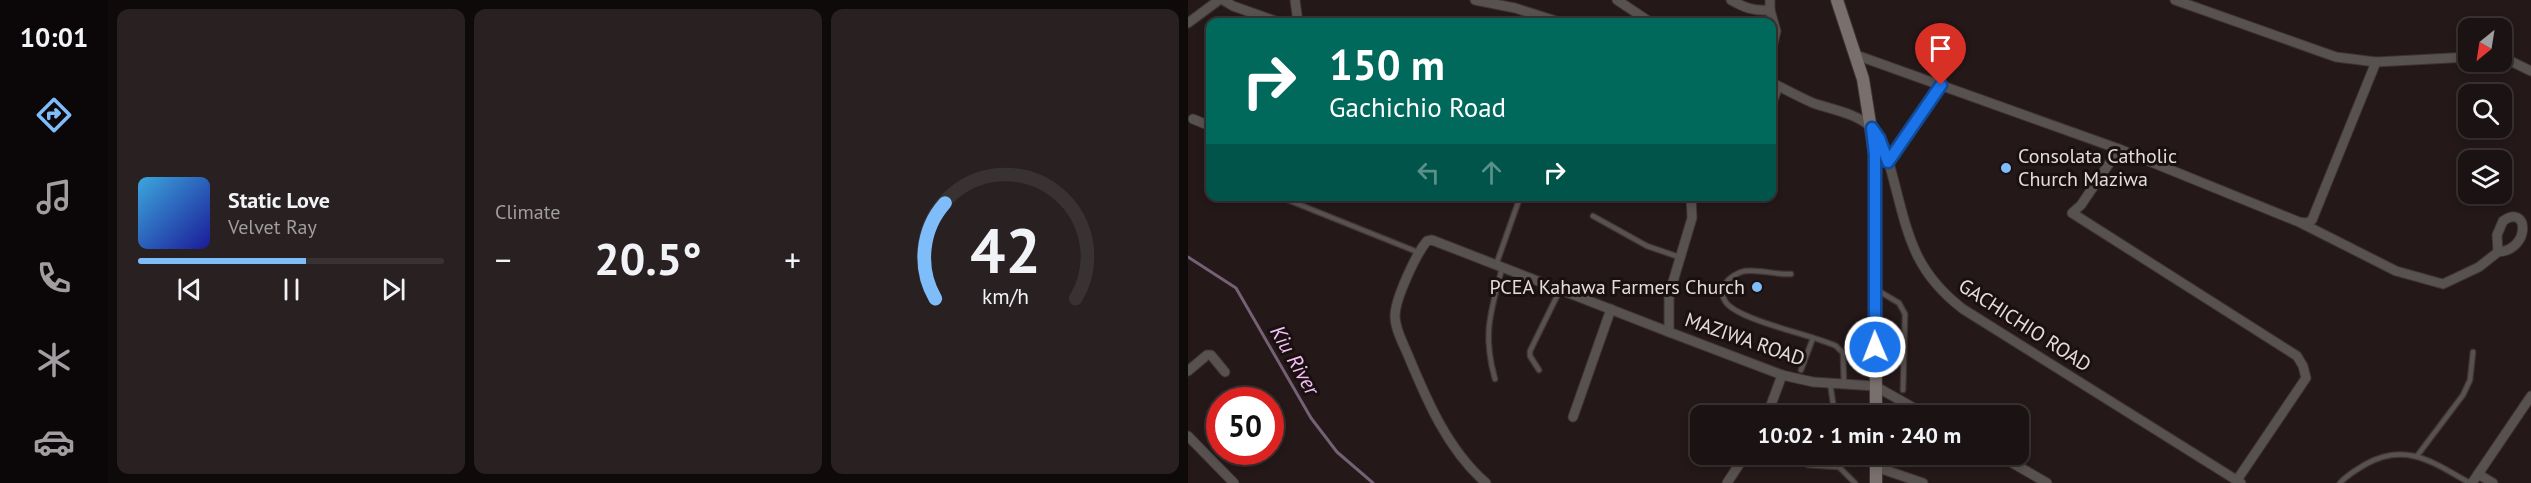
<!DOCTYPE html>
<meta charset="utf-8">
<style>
body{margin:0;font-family:"PT Sans",sans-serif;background:#282021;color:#f1f3f6;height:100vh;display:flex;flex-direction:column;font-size:22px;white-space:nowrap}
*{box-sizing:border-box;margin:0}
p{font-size:20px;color:#a09ea0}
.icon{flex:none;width:33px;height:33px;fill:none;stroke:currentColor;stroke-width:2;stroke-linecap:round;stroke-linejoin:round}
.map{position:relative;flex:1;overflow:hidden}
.details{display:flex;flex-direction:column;gap:9px;padding:9px;background:#0f0a0a;width:1080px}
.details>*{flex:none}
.banner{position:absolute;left:18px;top:18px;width:570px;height:183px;border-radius:12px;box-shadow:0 3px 9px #0003,0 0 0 2px #393233;background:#00695c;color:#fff;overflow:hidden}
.needle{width:39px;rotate:210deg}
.controls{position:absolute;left:1270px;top:18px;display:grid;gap:12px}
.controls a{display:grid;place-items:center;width:54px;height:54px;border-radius:12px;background:#1b1213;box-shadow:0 3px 9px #0003,0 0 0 2px #393233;font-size:30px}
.speed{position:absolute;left:18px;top:387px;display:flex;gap:12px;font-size:30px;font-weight:700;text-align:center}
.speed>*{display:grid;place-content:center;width:78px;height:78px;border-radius:50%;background:#1b1213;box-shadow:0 3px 9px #0003,0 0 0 2px #393233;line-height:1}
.speed .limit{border:9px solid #d22;background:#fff;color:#111}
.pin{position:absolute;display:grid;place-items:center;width:51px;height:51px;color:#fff;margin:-62px -26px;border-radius:50% 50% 50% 0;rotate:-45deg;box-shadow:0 0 6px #0007}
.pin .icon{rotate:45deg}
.me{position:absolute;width:66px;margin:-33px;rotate:359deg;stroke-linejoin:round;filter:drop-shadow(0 0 4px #0008)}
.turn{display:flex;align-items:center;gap:21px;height:126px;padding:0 24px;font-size:27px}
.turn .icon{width:78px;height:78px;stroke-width:2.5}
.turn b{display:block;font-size:42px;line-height:51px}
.lanes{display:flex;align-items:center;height:57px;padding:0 24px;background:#0003;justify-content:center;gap:30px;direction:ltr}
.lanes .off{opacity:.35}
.big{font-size:45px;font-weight:700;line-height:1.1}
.details .card{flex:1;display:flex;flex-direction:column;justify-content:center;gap:9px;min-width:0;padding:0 21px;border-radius:12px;background:#282021}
.details .dial{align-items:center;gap:0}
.dial svg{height:156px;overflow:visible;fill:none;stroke:#393233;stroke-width:7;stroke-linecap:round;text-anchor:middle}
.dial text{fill:#f1f3f6;stroke:none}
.song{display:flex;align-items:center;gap:18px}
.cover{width:72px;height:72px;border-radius:9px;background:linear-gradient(135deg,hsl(200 70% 55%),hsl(240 70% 35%))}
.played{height:6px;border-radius:3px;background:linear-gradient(90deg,#7fbdfa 55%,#393233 55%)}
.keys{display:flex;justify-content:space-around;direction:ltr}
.heat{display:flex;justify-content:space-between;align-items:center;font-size:33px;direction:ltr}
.details .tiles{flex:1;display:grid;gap:9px;grid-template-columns:repeat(3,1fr)}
.trip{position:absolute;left:502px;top:405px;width:339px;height:60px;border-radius:12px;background:#1b1213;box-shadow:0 3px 9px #0003,0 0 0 2px #393233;font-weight:700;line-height:60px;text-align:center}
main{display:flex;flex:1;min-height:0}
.menu{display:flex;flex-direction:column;width:108px;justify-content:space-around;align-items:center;background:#0b0708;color:#a09ea0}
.menu .icon{width:42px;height:42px}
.menu .current{color:#7fbdfa}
.menu b{font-size:27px;color:#f1f3f6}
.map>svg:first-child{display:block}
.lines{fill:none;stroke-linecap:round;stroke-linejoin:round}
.stream{stroke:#766075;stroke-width:3}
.lane-casing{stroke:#3f3334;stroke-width:7}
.street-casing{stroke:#3f3334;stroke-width:11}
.secondary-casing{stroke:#3f3334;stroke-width:14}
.lane{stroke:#57514f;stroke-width:4.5}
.street{stroke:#57514f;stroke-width:9}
.secondary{stroke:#796f6c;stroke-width:12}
.route-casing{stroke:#114b97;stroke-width:15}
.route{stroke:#1a73e8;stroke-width:10}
.poi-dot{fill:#7fbdfa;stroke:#1b1010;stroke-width:2}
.labels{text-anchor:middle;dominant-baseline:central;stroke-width:6;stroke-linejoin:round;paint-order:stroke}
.poi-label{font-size:20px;fill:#e4dbdb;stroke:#1b1010;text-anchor:start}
.street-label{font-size:20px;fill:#e4dbdb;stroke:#1b1010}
.water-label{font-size:21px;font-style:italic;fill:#f4c2f9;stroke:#1b1010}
</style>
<main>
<nav class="menu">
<b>10:01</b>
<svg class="icon current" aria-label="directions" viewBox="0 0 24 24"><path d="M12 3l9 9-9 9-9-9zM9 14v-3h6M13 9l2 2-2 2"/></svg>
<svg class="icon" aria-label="music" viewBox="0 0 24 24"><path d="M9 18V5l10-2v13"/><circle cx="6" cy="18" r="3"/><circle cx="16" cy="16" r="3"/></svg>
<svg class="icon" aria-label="phone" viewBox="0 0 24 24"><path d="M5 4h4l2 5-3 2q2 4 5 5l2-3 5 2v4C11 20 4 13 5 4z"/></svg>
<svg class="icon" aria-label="climate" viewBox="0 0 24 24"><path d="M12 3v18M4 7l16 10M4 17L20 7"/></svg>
<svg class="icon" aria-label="car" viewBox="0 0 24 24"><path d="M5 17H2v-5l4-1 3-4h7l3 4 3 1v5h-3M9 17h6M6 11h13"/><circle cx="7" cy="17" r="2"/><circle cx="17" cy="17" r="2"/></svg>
</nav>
<section class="details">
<div class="tiles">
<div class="card">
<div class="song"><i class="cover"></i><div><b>Static Love</b><p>Velvet Ray</p></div></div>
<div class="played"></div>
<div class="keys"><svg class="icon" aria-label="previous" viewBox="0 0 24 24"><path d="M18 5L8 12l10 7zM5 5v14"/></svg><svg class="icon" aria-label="pause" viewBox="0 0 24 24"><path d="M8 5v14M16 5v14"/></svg><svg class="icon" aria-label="next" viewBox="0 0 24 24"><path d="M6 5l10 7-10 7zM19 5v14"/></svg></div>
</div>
<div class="card"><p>Climate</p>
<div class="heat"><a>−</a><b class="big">20.5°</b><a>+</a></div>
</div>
<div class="card dial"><svg viewBox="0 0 100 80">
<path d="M14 69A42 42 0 1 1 86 69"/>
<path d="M14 69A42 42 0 0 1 19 20" stroke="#7fbdfa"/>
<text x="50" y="56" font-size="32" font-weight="700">42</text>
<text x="50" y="72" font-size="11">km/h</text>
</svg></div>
</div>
</section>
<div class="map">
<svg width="1343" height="483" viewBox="0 0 1343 483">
<rect width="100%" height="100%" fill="#241819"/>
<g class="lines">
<polyline class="stream" points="0,257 48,288 123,418 149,452 185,483"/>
<g class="lane-casing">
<g id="lane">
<polyline points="90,196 232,253"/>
<polyline points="405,216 459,246 491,257"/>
<polyline points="308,265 331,200"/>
<path d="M603 274C588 275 572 269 557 271 550 272 541 278 538 283 534 289 533 295 537 301 548 320 625 335 648 346L655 353 656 384"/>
<polyline points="689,290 711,303 717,314 715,390"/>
<polyline points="351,370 342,356 342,351 372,290"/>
<polyline points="613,370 625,338"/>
<path d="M307 379C294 333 303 312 314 268"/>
<polyline points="642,383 647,416"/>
<polyline points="651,454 651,467 667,483"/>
<polyline points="1229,456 1275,395 1282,380 1285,352"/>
<polyline points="620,465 651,467"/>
<path d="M1152 483C1160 474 1168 470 1178 464 1219 441 1247 464 1282 483"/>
</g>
</g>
<g class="street-casing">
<g id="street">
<polyline points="35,0 45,6 90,22"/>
<polyline points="107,0 110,22"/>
<polyline points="287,0 327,8 371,22"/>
<polyline points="429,0 462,22"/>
<path d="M543 0C557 8 565 11 582 10V0"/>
<polyline points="987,0 1148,57 1188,62 1281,57"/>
<polyline points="582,10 588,31 584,48"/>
<polyline points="0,23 31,0"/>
<polyline points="668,55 931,149 1111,222 1119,223 1124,220 1188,62"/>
<polyline points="1314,57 1343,71"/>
<path d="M584 83C597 89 611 97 625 103 645 110 668 113 684 128 695 139 700 159 704 174 720 233 724 270 775 309L1053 483"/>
<polyline points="584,103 590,86"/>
<polyline points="5,119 22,126"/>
<polyline points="931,149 893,205 884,213 1109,356 1115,366 1118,378 1049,480"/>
<polyline points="700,162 753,85"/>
<polyline points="503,196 504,218 481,295 481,332 594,375 625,382 687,386 740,416"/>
<path d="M1113 223 1208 271 1255 284 1291 267 1310 252 1309 235 1315 221C1341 203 1343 250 1310 252"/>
<polyline points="0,371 19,355 23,355 37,372"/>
<polyline points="579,416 594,375"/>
<polyline points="385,417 423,309"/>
<polyline points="0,436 46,483"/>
<polyline points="809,454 859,483"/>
<polyline points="688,467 735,483"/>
<polyline points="1290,474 1305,483"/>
<path d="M298 483C260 450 239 401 220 355 215 343 207 329 207 316 207 299 228 254 239 241L244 240 481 332"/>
<polyline points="539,483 558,454"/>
<polyline points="1284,483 1343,396"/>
</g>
</g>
<g class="secondary-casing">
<g id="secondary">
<polyline points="649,0 675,79 687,155 688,416"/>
<polyline points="688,454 688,483"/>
</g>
</g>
<use href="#lane" class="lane"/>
<use href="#street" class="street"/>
<use href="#secondary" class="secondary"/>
</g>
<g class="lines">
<g class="route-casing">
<polyline id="route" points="687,347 687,155 684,128 691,138 700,162 753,85"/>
</g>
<use href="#route" class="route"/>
</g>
<g class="poi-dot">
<circle cx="818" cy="168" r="6"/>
<circle cx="569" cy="287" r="6"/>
</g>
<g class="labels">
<g class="poi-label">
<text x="830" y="156">Consolata Catholic<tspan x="830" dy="23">Church Maziwa</tspan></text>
<text x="557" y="287" text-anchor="end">PCEA Kahawa Farmers Church</text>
</g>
<g class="street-label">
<text transform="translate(837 325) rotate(33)">GACHICHIO ROAD</text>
<text transform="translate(557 339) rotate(19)">MAZIWA ROAD</text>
</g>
<g class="water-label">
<text transform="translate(107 360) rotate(60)">Kiu River</text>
</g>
</g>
</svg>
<div class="controls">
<a><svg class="needle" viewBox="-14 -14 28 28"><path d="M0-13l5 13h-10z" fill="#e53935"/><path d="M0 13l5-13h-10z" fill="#a09ea0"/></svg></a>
<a><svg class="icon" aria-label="search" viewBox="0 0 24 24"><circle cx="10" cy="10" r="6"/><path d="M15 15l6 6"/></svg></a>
<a><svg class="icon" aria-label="layers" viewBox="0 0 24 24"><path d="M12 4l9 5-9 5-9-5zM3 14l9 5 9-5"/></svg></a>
</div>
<div class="speed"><div class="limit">50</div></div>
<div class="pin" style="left:753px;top:85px;background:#d93025"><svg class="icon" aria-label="arrive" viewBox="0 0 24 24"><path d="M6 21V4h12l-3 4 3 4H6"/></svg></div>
<svg class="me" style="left:687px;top:347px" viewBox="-20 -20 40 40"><circle r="17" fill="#1a73e8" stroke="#fff" stroke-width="3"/><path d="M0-11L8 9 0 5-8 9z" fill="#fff"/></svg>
<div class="trip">10:02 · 1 min · 240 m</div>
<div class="banner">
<div class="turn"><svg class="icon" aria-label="right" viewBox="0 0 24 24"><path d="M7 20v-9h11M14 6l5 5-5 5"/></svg><div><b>150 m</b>Gachichio Road</div></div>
<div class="lanes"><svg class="icon off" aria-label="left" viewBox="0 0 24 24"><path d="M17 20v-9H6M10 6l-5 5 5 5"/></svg><svg class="icon off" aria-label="ahead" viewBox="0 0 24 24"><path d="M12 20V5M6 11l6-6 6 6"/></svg><svg class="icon" aria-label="right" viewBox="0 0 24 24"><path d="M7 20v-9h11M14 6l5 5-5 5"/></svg></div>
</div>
</div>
</main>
